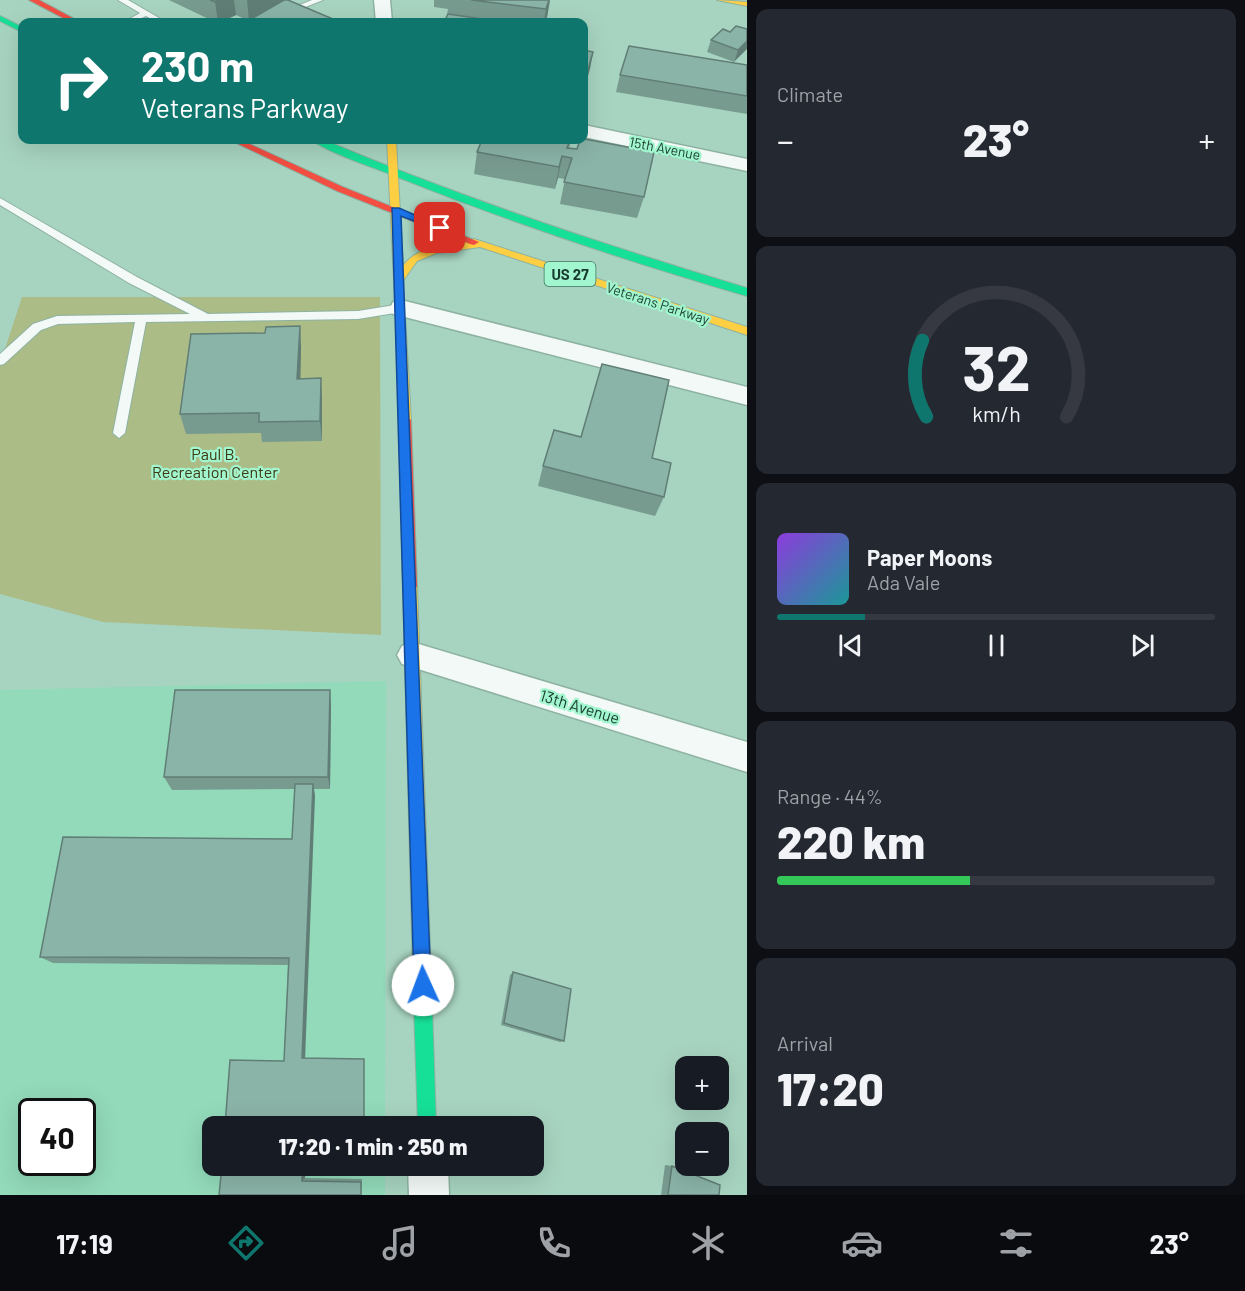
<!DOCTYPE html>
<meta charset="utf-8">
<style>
body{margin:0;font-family:Barlow,sans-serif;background:#242831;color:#f1f3f6;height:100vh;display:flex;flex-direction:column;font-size:22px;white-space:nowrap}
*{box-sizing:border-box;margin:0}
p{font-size:20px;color:#9ea1a6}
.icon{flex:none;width:33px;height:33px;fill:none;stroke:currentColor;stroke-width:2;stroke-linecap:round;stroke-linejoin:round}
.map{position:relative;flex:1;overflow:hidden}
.side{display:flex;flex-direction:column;gap:9px;padding:9px;background:#0d0f14;width:498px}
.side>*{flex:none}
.banner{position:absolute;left:18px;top:18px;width:570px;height:126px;border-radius:12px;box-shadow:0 6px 24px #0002;background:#0f766e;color:#fff;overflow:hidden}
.fabs{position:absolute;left:675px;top:1056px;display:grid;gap:12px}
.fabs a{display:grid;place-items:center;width:54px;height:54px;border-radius:12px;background:#171b24;box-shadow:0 6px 24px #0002;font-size:30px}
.speed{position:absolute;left:18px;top:1098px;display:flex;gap:12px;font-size:30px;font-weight:700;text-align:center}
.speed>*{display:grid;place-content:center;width:78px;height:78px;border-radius:50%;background:#171b24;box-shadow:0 6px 24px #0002;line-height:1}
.speed .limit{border:3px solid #111;border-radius:9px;background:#fff;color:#111}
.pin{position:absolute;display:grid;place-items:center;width:51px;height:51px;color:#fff;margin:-26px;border-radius:12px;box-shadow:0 3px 9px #0006}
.me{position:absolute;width:66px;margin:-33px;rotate:358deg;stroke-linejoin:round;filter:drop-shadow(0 0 4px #0008)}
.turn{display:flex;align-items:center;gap:21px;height:126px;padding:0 24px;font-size:27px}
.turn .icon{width:78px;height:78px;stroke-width:2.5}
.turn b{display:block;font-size:42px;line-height:51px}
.big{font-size:45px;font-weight:800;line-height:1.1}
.side .widget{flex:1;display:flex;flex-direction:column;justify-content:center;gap:9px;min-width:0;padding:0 21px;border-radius:12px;background:#242831}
.side .dial{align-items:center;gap:0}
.dial svg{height:156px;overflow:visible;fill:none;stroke:#363941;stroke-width:7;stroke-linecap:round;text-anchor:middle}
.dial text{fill:#f1f3f6;stroke:none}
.song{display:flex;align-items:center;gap:18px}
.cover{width:72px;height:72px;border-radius:9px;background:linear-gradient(135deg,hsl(270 70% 55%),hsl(180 70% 35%))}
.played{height:6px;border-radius:3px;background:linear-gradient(90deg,#0f766e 20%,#363941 20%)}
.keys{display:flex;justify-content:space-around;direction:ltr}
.heat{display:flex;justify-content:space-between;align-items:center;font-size:33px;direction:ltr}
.charge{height:9px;border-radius:4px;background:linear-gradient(90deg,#34c759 44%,#363941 0)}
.trip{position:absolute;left:202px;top:1116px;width:342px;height:60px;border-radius:12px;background:#171b24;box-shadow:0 6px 24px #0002;font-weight:800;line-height:60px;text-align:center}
.tabs{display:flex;height:96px;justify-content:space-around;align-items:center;background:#090b0e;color:#9ea1a6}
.tabs .icon{width:42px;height:42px}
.tabs .selected{color:#0f766e}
.tabs b{font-size:27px;color:#f1f3f6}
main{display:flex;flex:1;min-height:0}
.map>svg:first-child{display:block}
.built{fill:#92daba;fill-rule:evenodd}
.green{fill:#abbc86}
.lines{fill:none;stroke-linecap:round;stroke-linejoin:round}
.lane-casing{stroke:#8eb2a2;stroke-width:2}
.street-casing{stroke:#8eb2a2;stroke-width:3}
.fast-casing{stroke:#8eb2a2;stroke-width:2}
.slow-casing{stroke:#8eb2a2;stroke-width:2}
.jam-casing{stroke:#8eb2a2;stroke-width:2}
.lane{fill:#f2f9f6;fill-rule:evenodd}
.street{fill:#f2f9f6;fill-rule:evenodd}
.fast{fill:#16e098;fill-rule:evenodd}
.slow{fill:#ffcf43;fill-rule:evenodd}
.jam{fill:#f24e42;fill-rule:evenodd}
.wall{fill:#789b90}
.shaded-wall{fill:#617e76}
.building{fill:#8bb4a8;stroke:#617e76;stroke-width:1.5}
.route{fill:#1a73e8;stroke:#114b97;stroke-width:1.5}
.labels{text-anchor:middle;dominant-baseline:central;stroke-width:4.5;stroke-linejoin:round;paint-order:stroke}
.far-street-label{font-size:14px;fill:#183b2d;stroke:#a1f5cf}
.shield{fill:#a1f5cf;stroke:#41735e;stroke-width:1.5}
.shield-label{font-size:15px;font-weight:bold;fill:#183b2d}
.park-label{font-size:16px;fill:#3d3911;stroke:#a1f5cf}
.street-label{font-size:16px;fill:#183b2d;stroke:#a1f5cf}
</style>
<main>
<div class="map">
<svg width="747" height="1195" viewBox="0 0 747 1195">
<rect width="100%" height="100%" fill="#a7d4c0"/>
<path class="built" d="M386 681 385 1126H213V1166H385V1195H0V690ZM32 1112H82V1162H32Z"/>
<polygon class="green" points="22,297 380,297 381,635 103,622 0,594 0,364"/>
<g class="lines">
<g class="lane-casing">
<g id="lane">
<polygon points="118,0 128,0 166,22 157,22 146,16 133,22 124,22 140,13"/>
<polygon points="312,0 323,0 268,22 258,22"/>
<polygon points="0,198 137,277 208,314 358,311 401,304 406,308 401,312 358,319 146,322 125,433 119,438 113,433 135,322 58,324 41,330 4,364 0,365 0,354 33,324 57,316 190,314 129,283 0,205"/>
</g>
</g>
<g class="street-casing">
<g id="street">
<polygon points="374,0 390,0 392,22 376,22"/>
<polygon points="584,125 747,159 747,171 584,137"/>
<polygon points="401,300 747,387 747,405 393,314 390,308 393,302"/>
<polygon points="412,642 747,742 747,772 402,664 397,655 402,646"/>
<polygon points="408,1166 448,1166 449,1195 409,1195"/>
</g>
</g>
<g class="fast-casing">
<g id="fast">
<polygon points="0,16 22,27 22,32 0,21"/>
<path d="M312 140H324C462 198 604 245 747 288V296C630 262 513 223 400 178 379 169 328 153 312 140Z"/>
<polygon points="422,967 428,970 431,976 436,1126 418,1126 413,976 416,970"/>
</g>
</g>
<g class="slow-casing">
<g id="slow">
<polygon points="717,0 747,2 747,6"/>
<path d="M387 140H396L403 266C417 246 446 245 469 242L474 239 747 327V335L480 247 437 253 417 261 403 281 411 420 409 423H401Z"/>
<polygon points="410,580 415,582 417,586 431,976 428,982 422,985 416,982 413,976 403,586 405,582"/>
</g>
</g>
<g class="jam-casing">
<g id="jam">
<polygon points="29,0 39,0 80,22 71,22"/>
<polygon points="230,140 241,140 343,187 479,242 474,245 470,244 337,191"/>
<polygon points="405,416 411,420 417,586 415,590 405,590 403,586 399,420"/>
</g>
</g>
<use href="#lane" class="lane"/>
<use href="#street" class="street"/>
<use href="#fast" class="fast"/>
<use href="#slow" class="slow"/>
<use href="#jam" class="jam"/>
</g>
<g class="wall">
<polygon points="169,0 288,0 249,21 236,15 221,22 215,22"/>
<polygon points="434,0 550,0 547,17 545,22 514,22 447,15 448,9 434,7"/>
<polygon points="747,29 734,62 707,52 711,40 730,32"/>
<polygon points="747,65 747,114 616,92 620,75"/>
<polygon points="571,140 569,148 644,197 637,218 560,204 565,179 558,178 555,189 474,174 477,152"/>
<polygon points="300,326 301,348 300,379 322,399 322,441 262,442 261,433 186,434 180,414 265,333"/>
<polygon points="652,458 664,497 655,516 538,486 543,466"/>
<polygon points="331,705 330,789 314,789 315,796 284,1061 288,965 53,963 40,957 292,839 295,789 172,790 164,777"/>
<polygon points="513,972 564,1041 560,1042 501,1025 510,975"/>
<polygon points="665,1165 672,1166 719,1195 661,1195"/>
<polygon points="222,1166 306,1166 305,1178 362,1179 361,1195 219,1195"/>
</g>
<g class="shaded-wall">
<polygon points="220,0 234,0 236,15 221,22 218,22 215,2"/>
<polygon points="247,0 287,0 249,21"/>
<polygon points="550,0 547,17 544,22 546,9"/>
<polygon points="747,41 747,49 734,62 738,50"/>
<polygon points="593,52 590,69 584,90 586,77"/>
<polygon points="562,156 558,178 555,189 559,167"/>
<polygon points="300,326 301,348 300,399 297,379"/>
<polygon points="321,378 322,399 322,441 320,421"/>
<polygon points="330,690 331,705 330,789 328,777"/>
<polygon points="313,784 315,796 305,1061 302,1058"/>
<rect x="304" y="1120" width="3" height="6"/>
<polygon points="302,1166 306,1166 305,1178 302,1181"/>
</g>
<g class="building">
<polygon points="210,0 220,0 215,2"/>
<polygon points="284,0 288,0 340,22 246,22"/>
<polygon points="471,0 549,0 546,9"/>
<polygon points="448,14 503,22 444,22"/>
<polygon points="736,26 747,29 747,41 738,50 711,40 723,29 730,32"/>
<polygon points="629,46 747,65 747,96 620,75"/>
<polygon points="584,50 593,52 586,77 584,77"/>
<polygon points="584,139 654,152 644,197 564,182 572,158 562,156 559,167 477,152 482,140 570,140 567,148 577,149 580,140"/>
<polygon points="300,326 297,379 321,378 320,421 259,422 259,413 180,414 191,334 265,333 266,327"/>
<polygon points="602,364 669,380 652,458 671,463 664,497 543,466 554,430 581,437"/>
<polygon points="175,690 330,690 328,777 164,777"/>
<polygon points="295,784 313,784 302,1058 364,1059 364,1121 304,1120 304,1126 225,1126 230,1060 284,1061 289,958 40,957 63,837 292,839"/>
<polygon points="513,972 571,989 564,1041 504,1023"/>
<polygon points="222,1166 302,1166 302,1181 361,1182 361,1195 219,1195"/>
<polygon points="672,1166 720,1185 719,1195 668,1195"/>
</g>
<polygon class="route" points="392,208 399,208 445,228 440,231 401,216 431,985 429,991 423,994 417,991 414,985"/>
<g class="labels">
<g class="far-street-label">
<text transform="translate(665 148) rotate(11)">15th Avenue</text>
<text transform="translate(658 303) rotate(18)">Veterans Parkway</text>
</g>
<rect class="shield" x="544.5" y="262" width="51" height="24" rx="4.5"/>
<g class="shield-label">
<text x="570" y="274">US 27</text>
</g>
<g class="park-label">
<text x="215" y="453">Paul B.<tspan x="215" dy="18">Recreation Center</tspan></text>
</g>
<g class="street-label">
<text transform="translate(580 706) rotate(17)">13th Avenue</text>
</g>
</g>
</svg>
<div class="fabs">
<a>+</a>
<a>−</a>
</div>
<div class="speed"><div class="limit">40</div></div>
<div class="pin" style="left:440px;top:228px;background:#d93025"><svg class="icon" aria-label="arrive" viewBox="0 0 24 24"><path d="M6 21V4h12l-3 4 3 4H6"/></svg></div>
<svg class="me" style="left:423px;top:985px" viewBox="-20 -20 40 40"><circle r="19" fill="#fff"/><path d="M0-13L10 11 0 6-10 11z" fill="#1a73e8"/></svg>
<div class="trip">17:20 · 1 min · 250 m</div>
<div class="banner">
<div class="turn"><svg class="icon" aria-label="right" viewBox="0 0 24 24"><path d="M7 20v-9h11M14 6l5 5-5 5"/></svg><div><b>230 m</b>Veterans Parkway</div></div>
</div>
</div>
<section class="side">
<div class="widget"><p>Climate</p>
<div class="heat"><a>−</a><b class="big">23°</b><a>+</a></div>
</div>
<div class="widget dial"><svg viewBox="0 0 100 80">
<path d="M14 69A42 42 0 1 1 86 69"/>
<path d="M14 69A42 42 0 0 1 12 30" stroke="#0f766e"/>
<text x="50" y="56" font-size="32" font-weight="700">32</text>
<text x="50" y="72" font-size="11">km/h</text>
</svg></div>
<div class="widget">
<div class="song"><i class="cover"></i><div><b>Paper Moons</b><p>Ada Vale</p></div></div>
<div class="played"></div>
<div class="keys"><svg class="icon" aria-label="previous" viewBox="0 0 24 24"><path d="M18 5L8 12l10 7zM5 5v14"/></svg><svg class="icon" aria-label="pause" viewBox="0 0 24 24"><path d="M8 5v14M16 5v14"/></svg><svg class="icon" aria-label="next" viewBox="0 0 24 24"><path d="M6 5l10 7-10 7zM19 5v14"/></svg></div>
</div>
<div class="widget"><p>Range · 44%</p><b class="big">220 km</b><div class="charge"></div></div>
<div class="widget"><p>Arrival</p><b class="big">17:20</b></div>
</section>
</main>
<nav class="tabs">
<b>17:19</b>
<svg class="icon selected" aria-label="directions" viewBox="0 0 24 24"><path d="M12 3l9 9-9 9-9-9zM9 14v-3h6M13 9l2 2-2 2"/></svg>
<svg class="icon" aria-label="music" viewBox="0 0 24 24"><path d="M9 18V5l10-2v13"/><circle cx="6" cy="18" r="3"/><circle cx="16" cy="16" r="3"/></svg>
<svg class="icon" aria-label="phone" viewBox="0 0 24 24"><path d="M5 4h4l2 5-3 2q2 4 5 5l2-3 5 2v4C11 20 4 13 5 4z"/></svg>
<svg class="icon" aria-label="climate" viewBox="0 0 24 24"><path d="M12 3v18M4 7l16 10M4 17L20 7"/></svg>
<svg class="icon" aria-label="car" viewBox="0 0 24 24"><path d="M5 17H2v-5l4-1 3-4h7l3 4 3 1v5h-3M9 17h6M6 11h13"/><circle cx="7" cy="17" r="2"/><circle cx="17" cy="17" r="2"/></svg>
<svg class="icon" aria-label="filters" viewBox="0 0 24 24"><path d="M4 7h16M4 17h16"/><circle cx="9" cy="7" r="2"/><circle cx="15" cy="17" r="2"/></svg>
<b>23°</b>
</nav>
